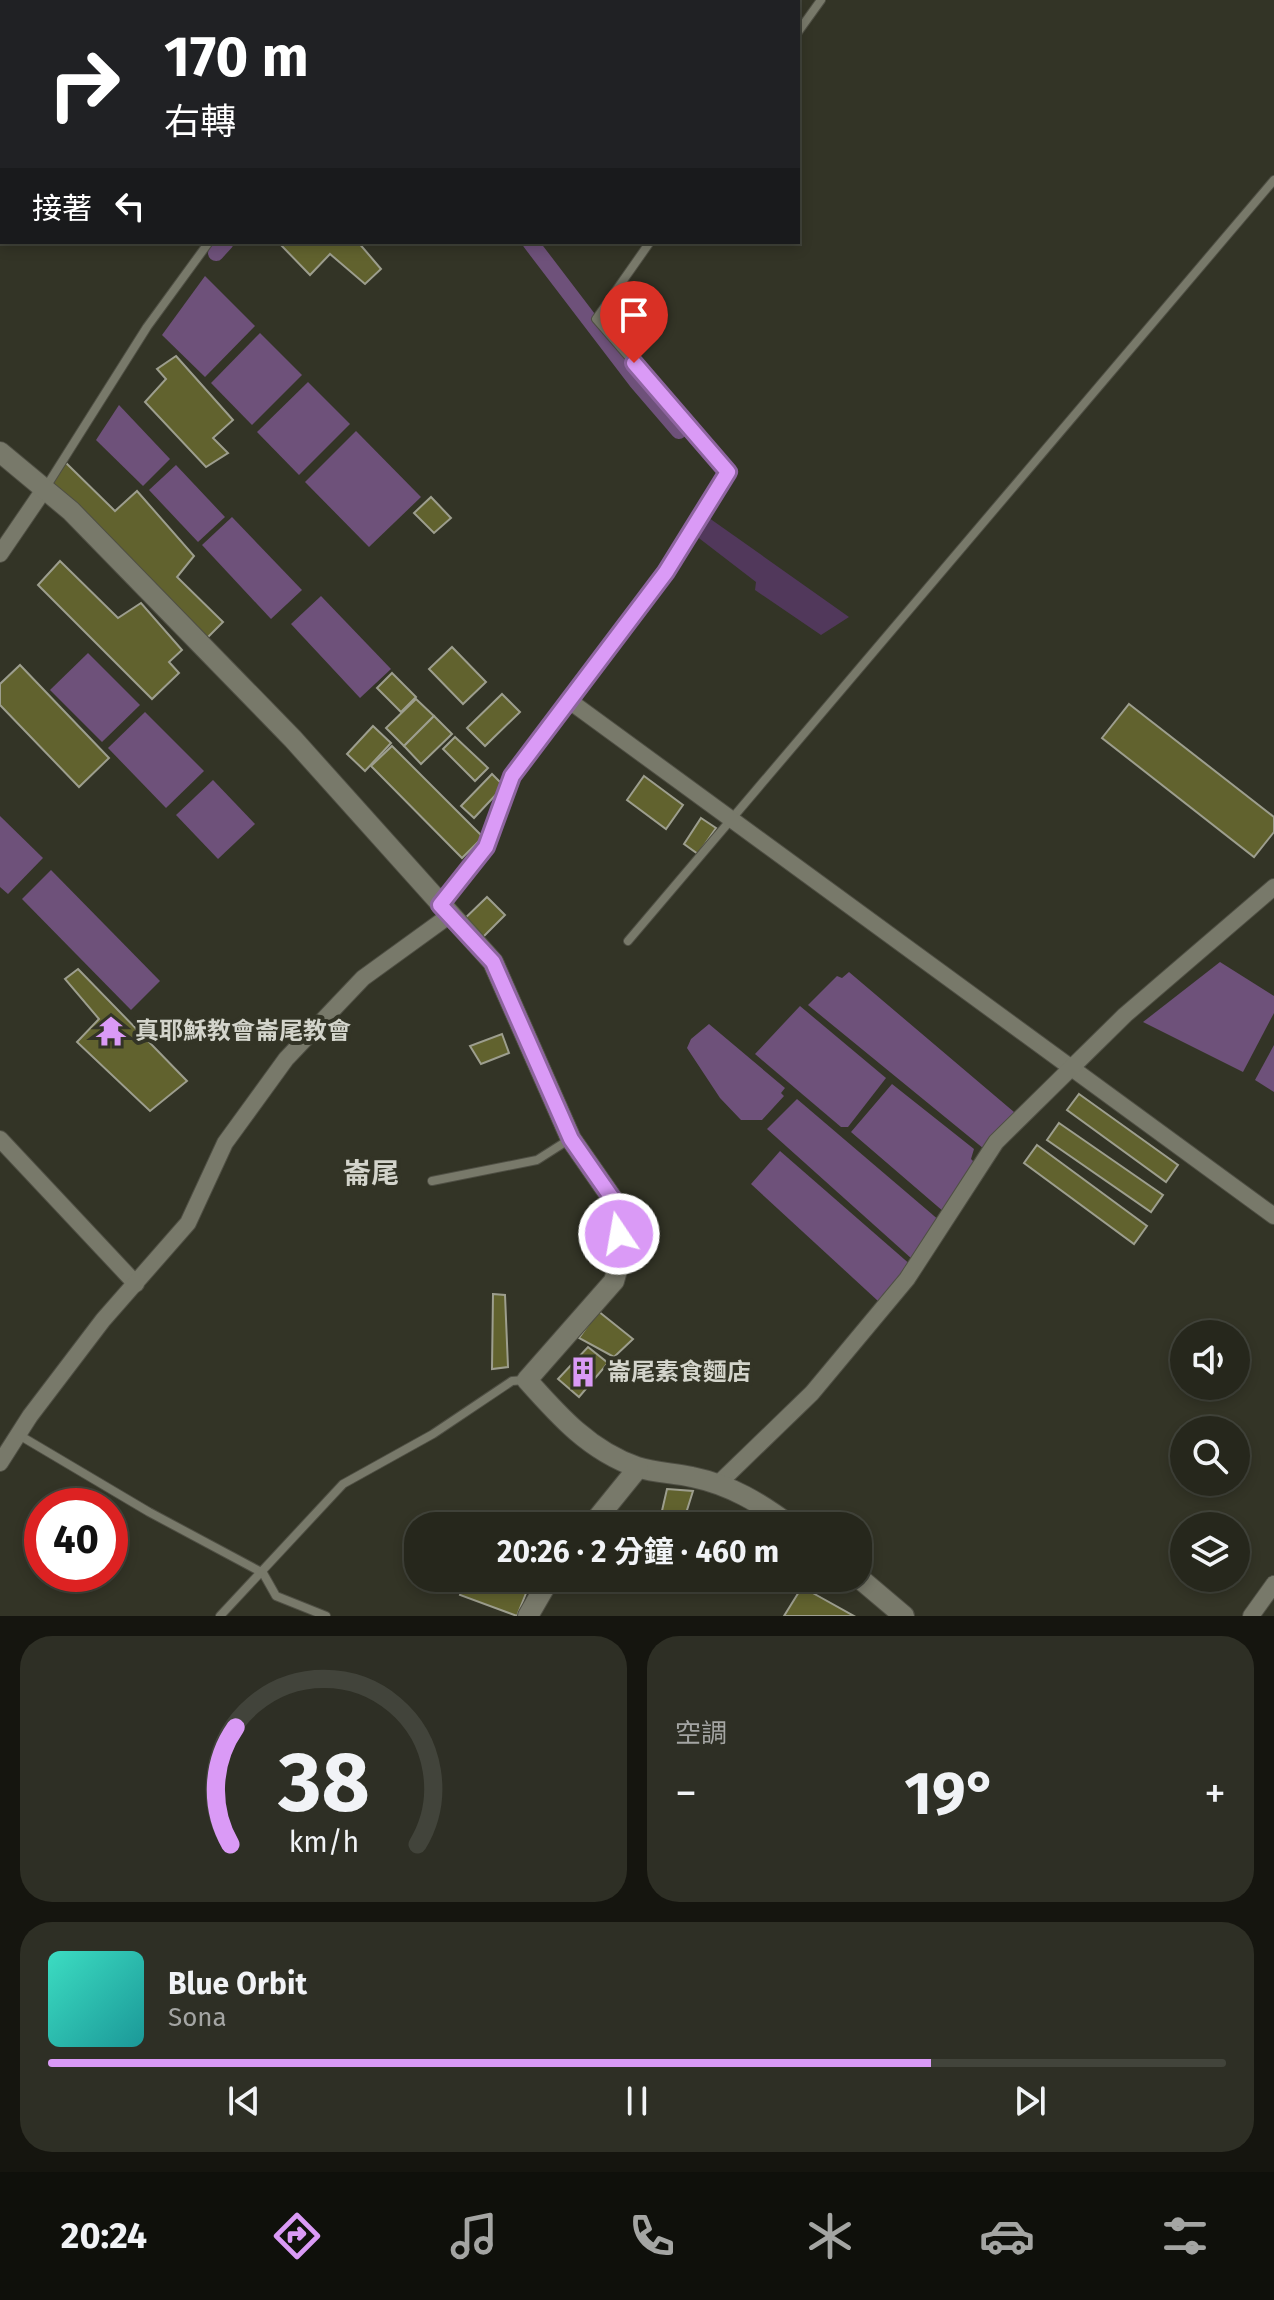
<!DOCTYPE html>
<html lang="zh-TW">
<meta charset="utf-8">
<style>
body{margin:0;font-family:"Fira Sans","Noto Sans TC",sans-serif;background:#2e2f25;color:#f1f3f6;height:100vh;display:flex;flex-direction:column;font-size:30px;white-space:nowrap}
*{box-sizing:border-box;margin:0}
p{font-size:26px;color:#a4a5a3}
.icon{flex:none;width:44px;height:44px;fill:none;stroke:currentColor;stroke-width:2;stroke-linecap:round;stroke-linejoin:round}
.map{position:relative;height:1616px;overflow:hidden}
.side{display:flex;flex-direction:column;gap:20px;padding:20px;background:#15150f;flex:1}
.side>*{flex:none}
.banner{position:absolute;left:0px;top:0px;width:800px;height:244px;box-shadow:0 4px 12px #0003,0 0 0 2px #42443b;background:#202124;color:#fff;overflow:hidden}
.fabs{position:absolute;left:1170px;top:1320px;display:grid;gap:16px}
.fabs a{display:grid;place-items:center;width:80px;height:80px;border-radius:50%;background:#26271c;box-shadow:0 4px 12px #0003,0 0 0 2px #42443b;font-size:40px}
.speed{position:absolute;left:24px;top:1488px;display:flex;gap:16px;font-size:40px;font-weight:700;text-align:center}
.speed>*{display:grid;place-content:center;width:104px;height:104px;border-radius:50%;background:#26271c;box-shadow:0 4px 12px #0003,0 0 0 2px #42443b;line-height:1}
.speed .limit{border:12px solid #d22;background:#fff;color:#111}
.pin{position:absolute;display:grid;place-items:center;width:68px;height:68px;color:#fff;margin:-82px -34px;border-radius:50% 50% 50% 0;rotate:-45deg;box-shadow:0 0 8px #0007}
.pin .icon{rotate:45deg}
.me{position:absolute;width:88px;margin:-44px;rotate:348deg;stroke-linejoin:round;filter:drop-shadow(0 0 6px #0008)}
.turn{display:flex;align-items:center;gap:28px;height:168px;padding:0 32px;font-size:36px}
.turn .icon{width:104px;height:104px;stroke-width:2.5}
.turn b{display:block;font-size:56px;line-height:68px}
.then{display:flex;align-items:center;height:76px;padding:0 32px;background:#0003;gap:16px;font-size:30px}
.big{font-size:60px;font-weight:700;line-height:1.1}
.side .widget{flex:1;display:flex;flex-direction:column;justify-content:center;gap:12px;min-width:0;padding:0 28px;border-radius:32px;background:#2e2f25}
.side .dial{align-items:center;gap:0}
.dial svg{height:208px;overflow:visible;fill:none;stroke:#42443b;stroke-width:7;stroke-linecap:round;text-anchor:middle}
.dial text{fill:#f1f3f6;stroke:none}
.song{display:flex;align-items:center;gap:24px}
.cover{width:96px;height:96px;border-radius:12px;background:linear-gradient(135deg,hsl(170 70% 55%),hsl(180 70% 35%))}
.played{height:8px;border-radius:4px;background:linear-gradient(90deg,#da9af6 75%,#42443b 75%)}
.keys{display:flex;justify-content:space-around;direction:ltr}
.heat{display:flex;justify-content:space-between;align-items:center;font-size:44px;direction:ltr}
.side .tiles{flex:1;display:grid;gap:20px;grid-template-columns:1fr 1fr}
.widget:last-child{grid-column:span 2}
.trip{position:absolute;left:404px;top:1512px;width:468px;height:80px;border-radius:32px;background:#26271c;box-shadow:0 4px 12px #0003,0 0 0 2px #42443b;font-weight:700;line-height:80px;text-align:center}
.tab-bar{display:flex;height:128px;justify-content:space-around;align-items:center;background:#0f100b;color:#a4a5a3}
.tab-bar .icon{width:56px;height:56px}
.tab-bar .selected{color:#da9af6}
.tab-bar b{font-size:36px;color:#f1f3f6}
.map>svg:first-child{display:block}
.green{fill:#51385b}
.water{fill:#6e517a}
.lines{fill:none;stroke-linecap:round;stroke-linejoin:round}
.canal{stroke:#6e517a;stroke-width:16}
.building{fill:#61622e;stroke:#9d9e8e;stroke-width:2}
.service-casing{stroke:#4f4f44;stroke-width:10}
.minor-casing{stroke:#4f4f44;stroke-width:18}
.tertiary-casing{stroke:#4f4f44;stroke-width:22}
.service{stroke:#78796a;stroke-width:8}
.minor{stroke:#78796a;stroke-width:16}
.tertiary{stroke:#78796a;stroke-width:20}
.route-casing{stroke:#8e64a0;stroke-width:20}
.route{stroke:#da9af6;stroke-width:14}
.labels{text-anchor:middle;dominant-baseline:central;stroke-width:8;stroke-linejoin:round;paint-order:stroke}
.poi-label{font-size:24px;font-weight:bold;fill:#d3d4cb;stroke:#333426;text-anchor:start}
.quarter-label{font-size:28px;font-weight:bold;fill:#d3d4cb;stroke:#333426}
</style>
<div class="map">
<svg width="1274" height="1616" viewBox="0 0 1274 1616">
<rect width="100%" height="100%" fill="#333426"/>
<polygon class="green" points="702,513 849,617 821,635 755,590 756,582 691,532"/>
<g class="water">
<polygon points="205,276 255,326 205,377 162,335"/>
<polygon points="260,333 302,375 252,425 211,383"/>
<polygon points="308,382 350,424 299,475 257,432"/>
<polygon points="119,405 170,459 143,486 96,440"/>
<polygon points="356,431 421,497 369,547 305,482"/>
<polygon points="176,465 225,517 198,542 149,490"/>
<polygon points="232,517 302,590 271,619 202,545"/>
<polygon points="321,596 391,669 360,698 291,624"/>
<polygon points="88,653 140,705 102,742 50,690"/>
<polygon points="145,712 204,771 166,808 108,748"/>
<polygon points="213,780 255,824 218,859 176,815"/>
<polygon points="0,816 43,858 8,894 0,887"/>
<polygon points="51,870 160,981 131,1010 22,899"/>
<polygon points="1220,962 1274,996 1274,1013 1243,1072 1143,1022"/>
<polygon points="849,972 1014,1112 1015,1116 989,1153 808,1005 837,976 842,978"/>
<polygon points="800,1006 886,1078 848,1127 841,1127 755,1054"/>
<polygon points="709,1024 785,1088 781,1093 784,1096 762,1120 741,1120 720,1098 687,1048 691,1039"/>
<polygon points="1274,1045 1274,1092 1255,1080"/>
<polygon points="892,1084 974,1149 971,1159 975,1163 944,1212 851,1132"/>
<polygon points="797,1099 940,1221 912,1259 767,1129"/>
<polygon points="780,1151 912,1266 889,1300 878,1301 751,1184"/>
</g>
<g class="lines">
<g class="canal">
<polyline points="389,2 391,0"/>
<polyline points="530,242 636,381 679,431"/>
<polyline points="216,253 226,242"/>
</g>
</g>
<g class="building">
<polygon points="182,0 245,0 248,2 184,2"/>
<polygon points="278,242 358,242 381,269 365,284 330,254 310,275"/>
<polygon points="176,356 233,420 213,438 228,453 206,467 145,402 166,379 157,369"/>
<polygon points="64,461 115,511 137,491 194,556 177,577 223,622 204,641 46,486"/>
<polygon points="431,497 451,518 434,533 414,513"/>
<polygon points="60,561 118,618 141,603 182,650 169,662 179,673 152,699 38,585"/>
<polygon points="452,647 486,682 463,704 429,669"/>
<polygon points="20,665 109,758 79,787 0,705 0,684"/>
<polygon points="392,673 416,697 401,712 377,688"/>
<polygon points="502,694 520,712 485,746 467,728"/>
<polygon points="416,699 434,716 404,746 386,728"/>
<polygon points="1129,704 1274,817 1274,832 1254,857 1102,738"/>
<polygon points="434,716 452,734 421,764 404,746"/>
<polygon points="373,726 391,743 365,771 347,754"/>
<polygon points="455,737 488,768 475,781 443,749"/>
<polygon points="392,746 483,837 462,858 371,766"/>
<polygon points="492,774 504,786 474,818 461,806"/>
<polygon points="644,776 683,805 666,829 627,800"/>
<polygon points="701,818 716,828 698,854 684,844"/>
<polygon points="487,897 505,915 477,943 459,924"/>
<polygon points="78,969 187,1081 150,1111 77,1042 99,1019 65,979"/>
<polygon points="502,1034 509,1053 481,1064 470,1046"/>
<polygon points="1079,1094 1178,1165 1166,1182 1067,1110"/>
<polygon points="1059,1123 1163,1195 1151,1212 1047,1140"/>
<polygon points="1037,1145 1147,1226 1134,1244 1024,1163"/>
<polygon points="493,1294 505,1295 508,1367 492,1369"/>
<polygon points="598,1311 633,1339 614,1357 579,1338"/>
<polygon points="588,1347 608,1363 579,1397 558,1379"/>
<polygon points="667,1489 693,1491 682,1526 675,1526 676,1520 661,1515"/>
<polygon points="466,1578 532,1578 517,1616 460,1595"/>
<polygon points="802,1587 854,1616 784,1616"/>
</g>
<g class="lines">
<g class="service-casing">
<g id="service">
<polyline points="371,2 373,0"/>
<polyline points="798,32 821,0"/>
<polyline points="46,487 147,327 209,242"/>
<polyline points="441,904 486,847 512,776 666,572 728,472 596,319 650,242"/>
<polyline points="628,941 1274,180"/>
<polyline points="432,1181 537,1160 570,1139"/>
<polyline points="19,1435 149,1512 263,1573 276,1596 326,1616"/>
<polyline points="220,1616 343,1484 433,1434 512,1381 525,1380"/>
</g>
</g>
<g class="minor-casing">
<g id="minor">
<polyline points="0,554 43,491"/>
<polyline points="571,702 1274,1216"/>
<polyline points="0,1139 136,1284"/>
<polyline points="0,1463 30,1416 103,1320 188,1223 225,1143 286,1059 363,978 450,915"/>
<polyline points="718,1484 812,1393 907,1279 996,1142 1125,1015 1274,887"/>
<polyline points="1251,1616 1274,1584"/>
</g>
</g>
<g class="tertiary-casing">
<g id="tertiary">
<path d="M0 452 71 511 293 739 493 962 571 1139 614 1201 619 1263 614 1281 527 1380C559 1416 590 1451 637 1467 655 1473 675 1473 692 1477 731 1485 760 1503 791 1526"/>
<polyline points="591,1526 638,1468"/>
<polyline points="858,1577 904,1616"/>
<polyline points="528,1616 550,1578"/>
</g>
</g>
<use href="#service" class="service"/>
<use href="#minor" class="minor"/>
<use href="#tertiary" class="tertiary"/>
</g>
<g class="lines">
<g class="route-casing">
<polyline id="route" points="619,1234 614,1201 571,1139 493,962 440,905 486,847 512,776 666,572 728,472 634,363"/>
</g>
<use href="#route" class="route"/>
</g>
<defs>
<g id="temple-bare" transform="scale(2.4)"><path d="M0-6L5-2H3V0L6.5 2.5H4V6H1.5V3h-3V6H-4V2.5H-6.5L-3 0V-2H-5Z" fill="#da9af6" stroke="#333426" stroke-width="2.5" paint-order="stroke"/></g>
<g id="building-bare" transform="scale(2.4)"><path d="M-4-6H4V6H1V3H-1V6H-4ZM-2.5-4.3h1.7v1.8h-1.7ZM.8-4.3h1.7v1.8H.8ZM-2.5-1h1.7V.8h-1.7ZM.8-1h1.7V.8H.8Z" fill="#da9af6" stroke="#333426" stroke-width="2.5" paint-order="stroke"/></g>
</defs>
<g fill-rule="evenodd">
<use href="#temple-bare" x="111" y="1031"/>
<use href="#building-bare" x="583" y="1372"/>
</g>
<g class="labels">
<g class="poi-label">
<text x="135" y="1031">真耶穌教會崙尾教會</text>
<text x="607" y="1372">崙尾素食麵店</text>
</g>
<g class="quarter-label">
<text x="371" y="1173">崙尾</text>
</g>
</g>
</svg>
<div class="fabs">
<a><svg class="icon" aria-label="sound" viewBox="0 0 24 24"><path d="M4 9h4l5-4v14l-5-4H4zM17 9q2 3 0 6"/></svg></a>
<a><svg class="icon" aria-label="search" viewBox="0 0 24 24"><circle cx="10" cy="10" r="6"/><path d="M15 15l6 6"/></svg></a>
<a><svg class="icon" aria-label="layers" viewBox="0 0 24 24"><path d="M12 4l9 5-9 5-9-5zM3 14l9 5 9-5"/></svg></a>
</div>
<div class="speed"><div class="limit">40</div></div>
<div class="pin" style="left:634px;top:363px;background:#d93025"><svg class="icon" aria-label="arrive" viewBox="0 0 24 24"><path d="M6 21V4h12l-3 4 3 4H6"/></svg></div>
<svg class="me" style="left:619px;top:1234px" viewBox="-20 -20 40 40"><circle r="17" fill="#da9af6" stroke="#fff" stroke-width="3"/><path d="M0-11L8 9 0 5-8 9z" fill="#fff"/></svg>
<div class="trip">20:26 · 2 分鐘 · 460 m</div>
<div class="banner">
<div class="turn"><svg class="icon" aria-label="right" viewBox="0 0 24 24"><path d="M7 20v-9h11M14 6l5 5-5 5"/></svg><div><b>170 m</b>右轉</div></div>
<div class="then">接著<svg class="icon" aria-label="left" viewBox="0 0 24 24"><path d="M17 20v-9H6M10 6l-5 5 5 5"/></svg></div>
</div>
</div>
<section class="side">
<div class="tiles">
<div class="widget dial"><svg viewBox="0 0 100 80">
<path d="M14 69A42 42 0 1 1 86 69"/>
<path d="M14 69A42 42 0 0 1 16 24" stroke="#da9af6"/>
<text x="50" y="56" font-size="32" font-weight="700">38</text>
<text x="50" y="72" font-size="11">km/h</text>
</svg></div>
<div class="widget"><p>空調</p>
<div class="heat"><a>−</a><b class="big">19°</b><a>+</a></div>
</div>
<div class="widget">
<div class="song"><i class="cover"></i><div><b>Blue Orbit</b><p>Sona</p></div></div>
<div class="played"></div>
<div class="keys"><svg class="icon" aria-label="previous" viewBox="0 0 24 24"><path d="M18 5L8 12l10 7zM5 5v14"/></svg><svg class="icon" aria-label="pause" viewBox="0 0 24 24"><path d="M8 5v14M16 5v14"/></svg><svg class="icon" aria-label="next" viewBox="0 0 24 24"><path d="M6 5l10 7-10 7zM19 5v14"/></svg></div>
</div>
</div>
</section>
<nav class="tab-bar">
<b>20:24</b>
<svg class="icon selected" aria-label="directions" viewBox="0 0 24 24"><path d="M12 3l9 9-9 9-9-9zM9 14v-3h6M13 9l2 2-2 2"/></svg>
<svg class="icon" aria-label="music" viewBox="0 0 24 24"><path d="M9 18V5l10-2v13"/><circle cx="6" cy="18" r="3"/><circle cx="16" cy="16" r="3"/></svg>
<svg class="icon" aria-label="phone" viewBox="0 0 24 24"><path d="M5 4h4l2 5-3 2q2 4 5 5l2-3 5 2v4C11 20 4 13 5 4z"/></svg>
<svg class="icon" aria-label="climate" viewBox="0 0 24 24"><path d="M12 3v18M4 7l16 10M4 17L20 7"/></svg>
<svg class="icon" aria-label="car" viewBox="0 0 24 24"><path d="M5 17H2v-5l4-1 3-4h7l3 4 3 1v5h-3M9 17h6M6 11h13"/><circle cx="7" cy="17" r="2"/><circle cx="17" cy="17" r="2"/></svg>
<svg class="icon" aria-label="filters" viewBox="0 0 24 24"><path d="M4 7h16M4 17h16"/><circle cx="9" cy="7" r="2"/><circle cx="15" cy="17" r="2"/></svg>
</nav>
